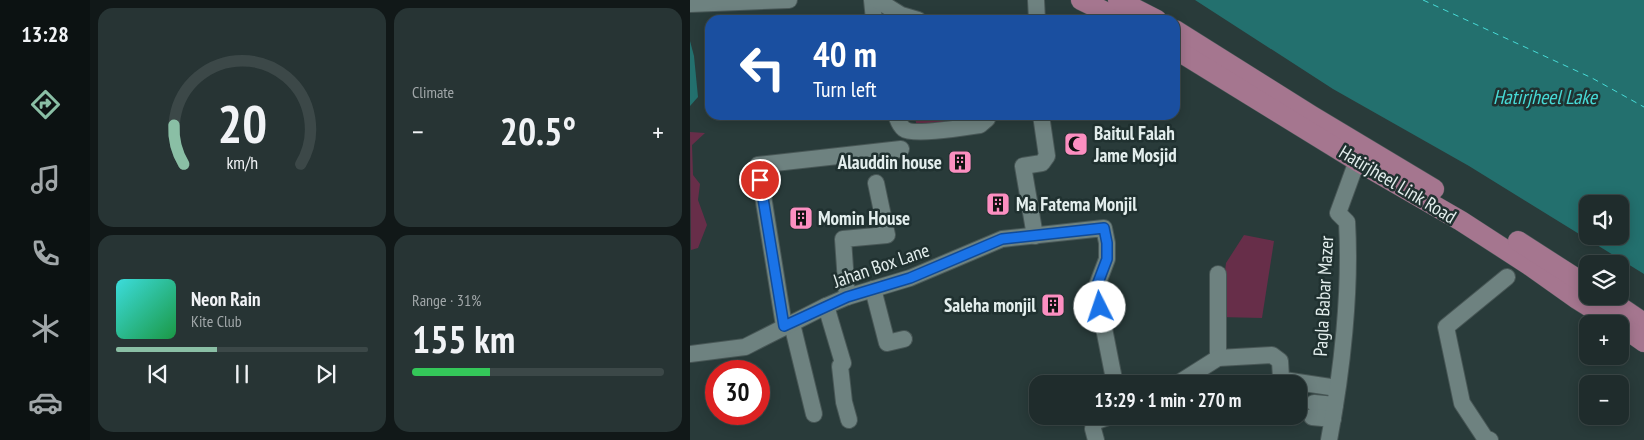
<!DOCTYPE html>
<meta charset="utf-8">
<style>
body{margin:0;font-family:"PT Sans Narrow",sans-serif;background:#273434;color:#f1f3f6;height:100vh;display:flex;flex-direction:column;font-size:19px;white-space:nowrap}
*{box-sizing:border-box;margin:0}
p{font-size:16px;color:#a1a7a9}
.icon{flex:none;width:28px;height:28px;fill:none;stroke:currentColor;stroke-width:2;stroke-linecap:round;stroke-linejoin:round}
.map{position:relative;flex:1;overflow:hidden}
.sheet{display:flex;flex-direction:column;gap:8px;padding:8px;background:#111818;width:600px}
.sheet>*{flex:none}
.hud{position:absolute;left:15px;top:15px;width:475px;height:105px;border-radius:15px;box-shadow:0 2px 12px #0003,0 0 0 1px #3c4848;background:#1a4fa0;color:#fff;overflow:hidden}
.buttons{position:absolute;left:889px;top:195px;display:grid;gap:10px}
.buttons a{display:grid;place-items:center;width:50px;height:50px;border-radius:10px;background:#1f2c2c;box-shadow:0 2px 12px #0003,0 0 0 1px #3c4848;font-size:25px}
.speed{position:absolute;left:15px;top:360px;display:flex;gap:10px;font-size:25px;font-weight:700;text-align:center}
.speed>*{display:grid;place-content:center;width:65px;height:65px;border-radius:50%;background:#1f2c2c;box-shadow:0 2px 12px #0003,0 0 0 1px #3c4848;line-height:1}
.speed .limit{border:8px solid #d22;background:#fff;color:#111}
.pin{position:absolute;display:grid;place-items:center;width:42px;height:42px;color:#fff;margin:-21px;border:2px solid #fff;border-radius:50%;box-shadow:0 1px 5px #0007}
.me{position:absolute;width:55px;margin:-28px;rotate:356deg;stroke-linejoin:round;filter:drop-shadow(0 0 4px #0008)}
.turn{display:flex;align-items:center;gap:18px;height:105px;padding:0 25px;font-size:22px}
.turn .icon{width:65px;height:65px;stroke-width:2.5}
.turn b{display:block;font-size:35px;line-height:42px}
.big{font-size:38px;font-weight:800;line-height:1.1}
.sheet .card{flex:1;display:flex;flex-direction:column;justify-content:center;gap:8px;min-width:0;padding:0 18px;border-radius:15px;background:#273434}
.sheet .dial{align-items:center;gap:0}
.dial svg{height:130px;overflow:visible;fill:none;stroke:#3c4848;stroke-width:7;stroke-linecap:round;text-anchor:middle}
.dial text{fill:#f1f3f6;stroke:none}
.song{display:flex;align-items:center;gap:15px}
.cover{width:60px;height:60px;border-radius:8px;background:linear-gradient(135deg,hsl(180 70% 55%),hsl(140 70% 35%))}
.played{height:5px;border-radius:2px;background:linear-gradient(90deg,#8abfa5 40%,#3c4848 40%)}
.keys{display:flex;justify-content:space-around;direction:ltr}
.heat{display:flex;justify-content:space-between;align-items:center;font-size:28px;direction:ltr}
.charge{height:8px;border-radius:4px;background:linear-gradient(90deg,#34c759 31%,#3c4848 0)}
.sheet .tiles{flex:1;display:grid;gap:8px;grid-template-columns:repeat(2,1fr)}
.trip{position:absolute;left:339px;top:375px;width:278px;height:50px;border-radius:15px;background:#1f2c2c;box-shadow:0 2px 12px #0003,0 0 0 1px #3c4848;font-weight:800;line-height:50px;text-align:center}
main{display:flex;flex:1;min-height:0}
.dock{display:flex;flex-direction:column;width:90px;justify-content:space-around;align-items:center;background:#0c1212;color:#a1a7a9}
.dock .icon{width:35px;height:35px}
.dock .active{color:#8abfa5}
.dock b{font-size:22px;color:#f1f3f6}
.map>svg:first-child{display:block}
.green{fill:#672e49}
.water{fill:#23706e;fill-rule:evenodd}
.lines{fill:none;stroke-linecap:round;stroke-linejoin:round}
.ferry{stroke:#47dad6;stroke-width:1;stroke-dasharray:6 5;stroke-linecap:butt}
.minor-casing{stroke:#485756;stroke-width:18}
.major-casing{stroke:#485756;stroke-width:21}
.minor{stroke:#6e8280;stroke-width:16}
.major{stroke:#a5768f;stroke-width:20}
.route-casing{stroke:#114b97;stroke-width:12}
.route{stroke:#1a73e8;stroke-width:9}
.labels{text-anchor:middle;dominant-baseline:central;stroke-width:5;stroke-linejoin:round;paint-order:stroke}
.poi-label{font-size:19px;font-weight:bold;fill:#e3eeed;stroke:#203130;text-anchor:start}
.street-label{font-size:19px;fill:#e3eeed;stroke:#203130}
.water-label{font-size:20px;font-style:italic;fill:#47dad6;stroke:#203130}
</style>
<main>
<nav class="dock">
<b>13:28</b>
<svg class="icon active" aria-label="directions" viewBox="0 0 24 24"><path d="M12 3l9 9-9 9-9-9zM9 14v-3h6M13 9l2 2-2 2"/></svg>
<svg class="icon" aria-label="music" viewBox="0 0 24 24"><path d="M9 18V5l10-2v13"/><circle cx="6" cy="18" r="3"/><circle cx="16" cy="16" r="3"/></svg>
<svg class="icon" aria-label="phone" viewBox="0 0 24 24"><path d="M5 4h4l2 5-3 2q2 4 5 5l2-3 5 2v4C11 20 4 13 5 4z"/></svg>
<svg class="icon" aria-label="climate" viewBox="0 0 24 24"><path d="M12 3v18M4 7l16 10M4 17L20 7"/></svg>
<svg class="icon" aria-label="car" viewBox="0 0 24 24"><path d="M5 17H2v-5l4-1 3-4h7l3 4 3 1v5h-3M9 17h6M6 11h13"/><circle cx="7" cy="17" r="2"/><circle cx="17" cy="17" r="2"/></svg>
</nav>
<section class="sheet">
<div class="tiles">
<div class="card dial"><svg viewBox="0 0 100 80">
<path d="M14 69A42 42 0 1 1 86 69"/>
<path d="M14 69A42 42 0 0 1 8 45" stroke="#8abfa5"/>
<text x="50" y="56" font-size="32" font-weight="700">20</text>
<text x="50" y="72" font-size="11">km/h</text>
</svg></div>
<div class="card"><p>Climate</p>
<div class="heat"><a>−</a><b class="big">20.5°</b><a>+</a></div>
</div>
<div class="card">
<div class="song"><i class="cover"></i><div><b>Neon Rain</b><p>Kite Club</p></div></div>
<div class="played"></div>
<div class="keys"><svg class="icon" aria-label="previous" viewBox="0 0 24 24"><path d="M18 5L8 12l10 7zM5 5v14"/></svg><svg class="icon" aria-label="pause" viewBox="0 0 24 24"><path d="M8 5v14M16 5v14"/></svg><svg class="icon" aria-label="next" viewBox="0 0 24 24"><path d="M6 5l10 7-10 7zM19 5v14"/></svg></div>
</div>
<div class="card"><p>Range · 31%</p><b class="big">155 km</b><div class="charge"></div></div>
</div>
</section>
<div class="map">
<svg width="954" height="440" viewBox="0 0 954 440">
<rect width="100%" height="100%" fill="#293b3a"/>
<g class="green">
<polygon points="224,115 289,115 289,117 227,126"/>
<polygon points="0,132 15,133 2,145 3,175 10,184 8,200 17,225 8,248 1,250"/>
<polygon points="554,235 584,241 572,318 529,317 536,263"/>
</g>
<g class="water">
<path d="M505 0H954V274L779 166 643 89ZM898 204H930V236H898Z"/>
<polygon points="0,41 4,56 8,97 0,106"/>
</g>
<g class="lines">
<polyline class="ferry" points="733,0 902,78 954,107"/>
<g class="minor-casing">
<g id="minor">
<polyline points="182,0 184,20"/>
<polyline points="187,0 211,15 228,20"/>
<polyline points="346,0 347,20"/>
<polyline points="0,4 99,0"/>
<path d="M206 115C208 120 209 125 214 129 223 136 276 127 290 125L297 119 298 115"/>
<polyline points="345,236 333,166 352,163 357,156 351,115"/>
<polyline points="183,289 197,343 214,339"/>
<polyline points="157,297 153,239 197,235 186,183"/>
<polyline points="136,306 153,363 150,366 154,402 159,420"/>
<polyline points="102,324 124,414"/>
<polyline points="94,326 68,165 211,149"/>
<polyline points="0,354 55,347 136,306 157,297 220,278 312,239 414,228 417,243 417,259 406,288 425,384"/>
<polyline points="528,358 528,274"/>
<polyline points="487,384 528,358 582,355 590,361 591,378 594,380 647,388"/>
<polyline points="624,403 645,405"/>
<polyline points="622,417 643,419"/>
<polyline points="406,440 403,429 404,422 421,416"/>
<path d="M639 440C652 372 661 291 657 222L648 213 667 161"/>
<polyline points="800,440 795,438 772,403 756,327 817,277"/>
</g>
</g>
<g class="major-casing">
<g id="major">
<polyline points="391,0 432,20"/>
<polyline points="428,0 467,20"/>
<polyline points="485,30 622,116 744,189"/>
<polyline points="485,49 667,161 771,221 839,265 887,299 927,324"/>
<polyline points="828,241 898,286"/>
<polyline points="914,296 954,323"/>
<polyline points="930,325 954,342"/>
</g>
</g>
<use href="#minor" class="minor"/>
<use href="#major" class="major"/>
</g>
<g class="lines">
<g class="route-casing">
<polyline id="route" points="70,180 94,326 157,297 220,278 312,239 414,228 417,243 417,259 406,288 410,307"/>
</g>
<use href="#route" class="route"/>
</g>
<defs>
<g id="mosque-square" transform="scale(1.25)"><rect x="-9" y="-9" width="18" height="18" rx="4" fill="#fc8fc1" stroke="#203130"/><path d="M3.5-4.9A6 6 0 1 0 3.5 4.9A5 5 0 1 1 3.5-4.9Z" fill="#111"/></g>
<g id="building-square" transform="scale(1.25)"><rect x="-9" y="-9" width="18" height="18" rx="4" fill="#fc8fc1" stroke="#203130"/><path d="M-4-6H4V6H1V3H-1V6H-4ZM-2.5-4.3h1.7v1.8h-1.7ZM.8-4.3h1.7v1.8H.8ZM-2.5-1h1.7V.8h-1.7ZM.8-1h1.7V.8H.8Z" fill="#111"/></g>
</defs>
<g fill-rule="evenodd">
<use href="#mosque-square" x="386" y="144"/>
<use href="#building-square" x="270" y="162"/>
<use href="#building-square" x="308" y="204"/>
<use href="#building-square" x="111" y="218"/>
<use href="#building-square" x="363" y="305"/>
</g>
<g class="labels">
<g class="poi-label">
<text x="404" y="133">Baitul Falah<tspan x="404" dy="22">Jame Mosjid</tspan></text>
<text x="252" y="162" text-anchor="end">Alauddin house</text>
<text x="326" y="204">Ma Fatema Monjil</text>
<text x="128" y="218">Momin House</text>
<text x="346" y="305" text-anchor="end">Saleha monjil</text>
</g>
<g class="street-label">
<text transform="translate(708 184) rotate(31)">Hatirjheel Link Road</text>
<text transform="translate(191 265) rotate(-19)">Jahan Box Lane</text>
<text transform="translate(633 296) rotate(-87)">Pagla Babar Mazer</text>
</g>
<g class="water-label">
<text x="855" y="97">Hatirjheel Lake</text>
</g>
</g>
</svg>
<div class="buttons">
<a><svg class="icon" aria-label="sound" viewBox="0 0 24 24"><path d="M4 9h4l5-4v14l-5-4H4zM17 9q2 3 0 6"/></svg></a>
<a><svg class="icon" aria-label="layers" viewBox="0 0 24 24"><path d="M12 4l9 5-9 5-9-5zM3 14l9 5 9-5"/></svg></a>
<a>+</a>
<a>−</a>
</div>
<div class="speed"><div class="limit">30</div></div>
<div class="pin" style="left:70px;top:180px;background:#d93025"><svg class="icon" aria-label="arrive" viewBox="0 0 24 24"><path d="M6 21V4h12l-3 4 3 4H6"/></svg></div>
<svg class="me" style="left:410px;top:307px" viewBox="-20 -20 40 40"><circle r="19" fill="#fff"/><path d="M0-13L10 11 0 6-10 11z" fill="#1a73e8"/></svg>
<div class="trip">13:29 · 1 min · 270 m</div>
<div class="hud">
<div class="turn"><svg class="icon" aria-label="left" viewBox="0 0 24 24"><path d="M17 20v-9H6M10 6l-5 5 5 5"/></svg><div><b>40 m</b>Turn left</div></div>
</div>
</div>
</main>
